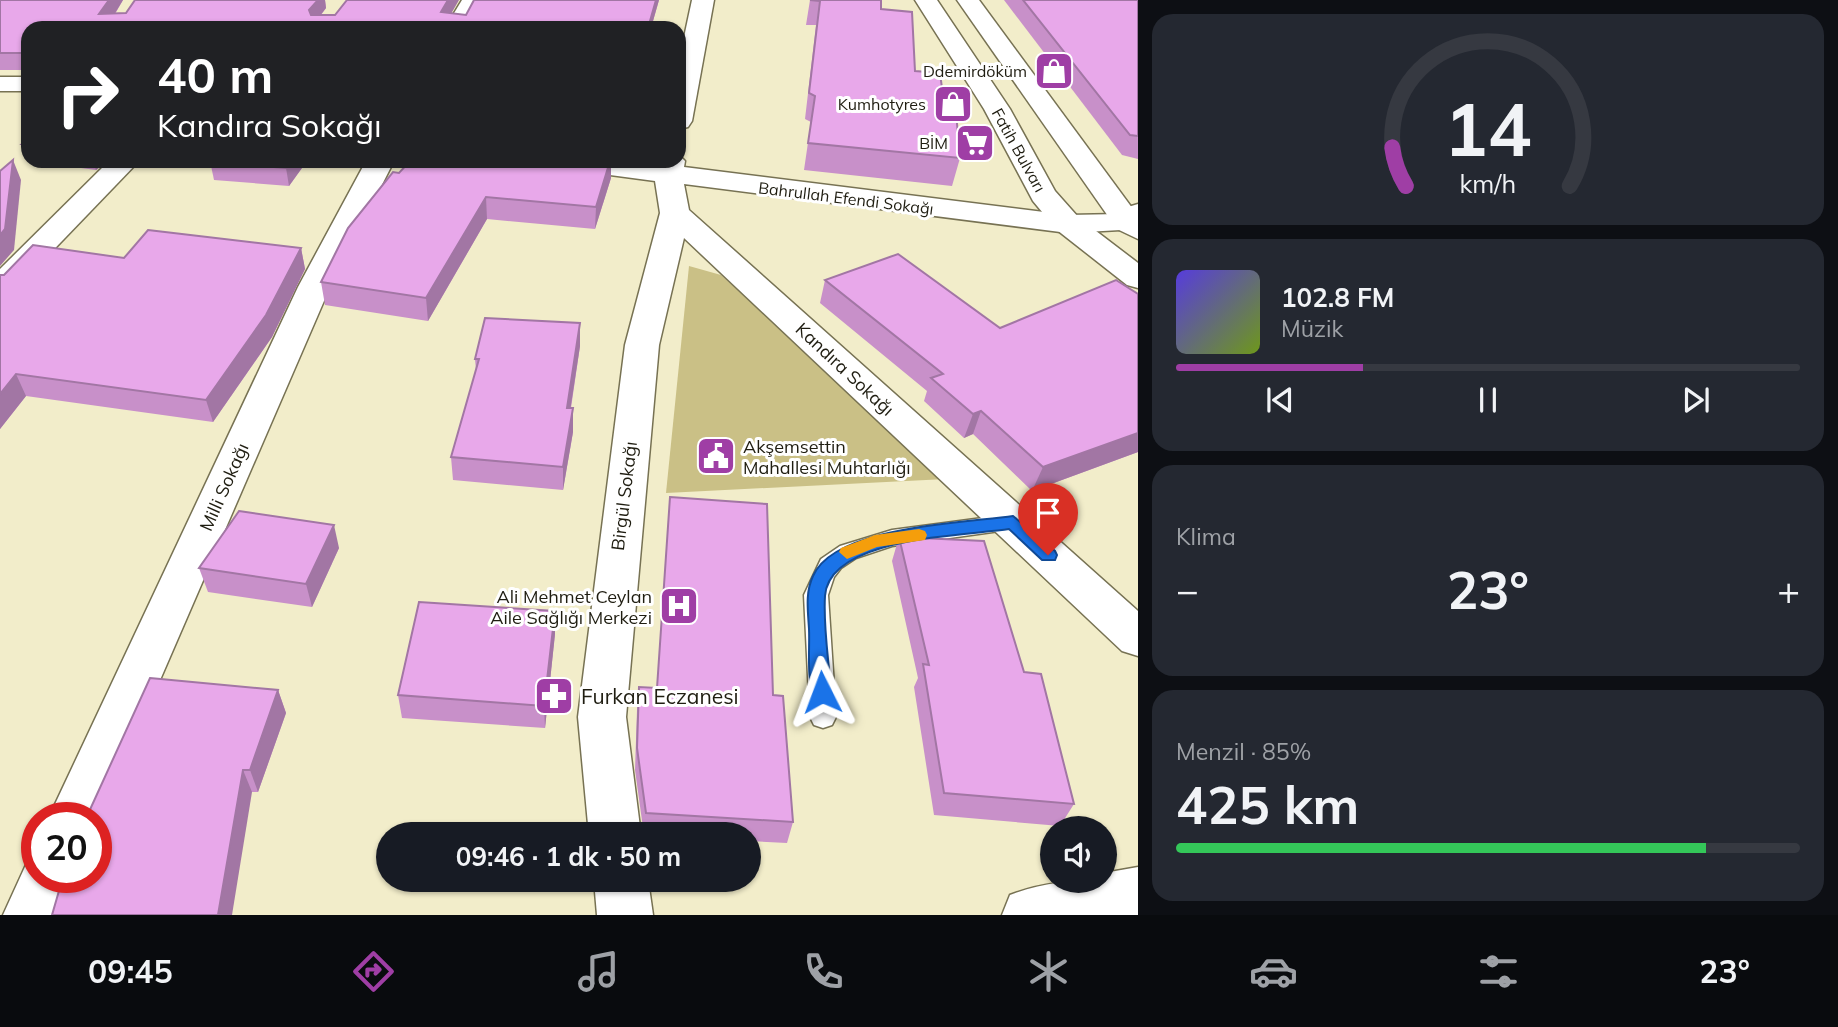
<!DOCTYPE html>
<html lang="tr">
<meta charset="utf-8">
<style>
body{margin:0;font-family:Mulish,sans-serif;background:#242831;color:#f1f3f6;height:100vh;display:flex;flex-direction:column;font-size:26px;white-space:nowrap}
*{box-sizing:border-box;margin:0}
p{font-size:23px;color:#9ea1a6}
.icon{flex:none;width:38px;height:38px;fill:none;stroke:currentColor;stroke-width:2;stroke-linecap:round;stroke-linejoin:round}
.map{position:relative;flex:1;overflow:hidden}
.panel{display:flex;flex-direction:column;gap:14px;padding:14px;background:#0d0f14;width:700px}
.panel>*{flex:none}
.banner{position:absolute;left:21px;top:21px;width:665px;height:147px;border-radius:21px;box-shadow:0 2px 5px #0004;background:#202124;color:#fff;overflow:hidden}
.buttons{position:absolute;left:1040px;top:816px;display:grid;gap:14px}
.buttons a{display:grid;place-items:center;width:77px;height:77px;border-radius:50%;background:#171b24;box-shadow:0 2px 5px #0004;font-size:35px}
.speed{position:absolute;left:21px;top:802px;display:flex;gap:14px;font-size:35px;font-weight:700;text-align:center}
.speed>*{display:grid;place-content:center;width:91px;height:91px;border-radius:50%;background:#171b24;box-shadow:0 2px 5px #0004;line-height:1}
.speed .limit{border:10px solid #d22;background:#fff;color:#111}
.pin{position:absolute;display:grid;place-items:center;width:60px;height:60px;color:#fff;margin:-72px -30px;border-radius:50% 50% 50% 0;rotate:-45deg;box-shadow:0 0 7px #0007}
.pin .icon{rotate:45deg}
.me{position:absolute;width:77px;margin:-38px;rotate:357deg;stroke-linejoin:round;filter:drop-shadow(0 0 5px #0008)}
.turn{display:flex;align-items:center;gap:24px;height:147px;padding:0 21px;font-size:32px}
.turn .icon{width:91px;height:91px;stroke-width:2.5}
.turn b{display:block;font-size:49px;line-height:60px}
.big{font-size:52px;font-weight:700;line-height:1.1}
.panel .card{flex:1;display:flex;flex-direction:column;justify-content:center;gap:10px;min-width:0;padding:0 24px;border-radius:21px;background:#242831}
.panel .dial{align-items:center;gap:0}
.dial svg{height:182px;overflow:visible;fill:none;stroke:#363941;stroke-width:7;stroke-linecap:round;text-anchor:middle}
.dial text{fill:#f1f3f6;stroke:none}
.song{display:flex;align-items:center;gap:21px}
.cover{width:84px;height:84px;border-radius:10px;background:linear-gradient(135deg,hsl(250 70% 55%),hsl(80 70% 35%))}
.played{height:7px;border-radius:4px;background:linear-gradient(90deg,#9f3ea5 30%,#363941 30%)}
.keys{display:flex;justify-content:space-around;direction:ltr}
.heat{display:flex;justify-content:space-between;align-items:center;font-size:38px;direction:ltr}
.charge{height:10px;border-radius:5px;background:linear-gradient(90deg,#34c759 85%,#363941 0)}
.trip{position:absolute;left:376px;top:822px;width:385px;height:70px;border-radius:35px;background:#171b24;box-shadow:0 2px 5px #0004;font-weight:700;line-height:70px;text-align:center}
.menu{display:flex;height:112px;justify-content:space-around;align-items:center;background:#090b0e;color:#9ea1a6}
.menu .icon{width:49px;height:49px}
.menu .on{color:#9f3ea5}
.menu b{font-size:32px;color:#f1f3f6}
main{display:flex;flex:1;min-height:0}
.map>svg:first-child{display:block}
.green{fill:#cac086}
.lines{fill:none;stroke-linecap:round;stroke-linejoin:round}
.lane-casing{stroke:#777253;stroke-width:3}
.street-casing{stroke:#777253;stroke-width:3}
.secondary-casing{stroke:#777253;stroke-width:3}
.primary-casing{stroke:#777253;stroke-width:3}
.lane{fill:#fff;fill-rule:evenodd}
.street{fill:#fff;fill-rule:evenodd}
.secondary{fill:#fff;fill-rule:evenodd}
.primary{fill:#fff;fill-rule:evenodd}
.wall{fill:#c890c9}
.shaded-wall{fill:#a276a4}
.building{fill:#e8a8ea;stroke:#a276a4;stroke-width:2}
.route{fill:#1a73e8;stroke:#114b97;stroke-width:2}
.slow{fill:#f59e0b}
.labels{text-anchor:middle;dominant-baseline:central;stroke-width:6;stroke-linejoin:round;paint-order:stroke}
.far-poi-label{font-size:16px;fill:#1f1d11;stroke:#fff;text-anchor:end}
.far-street-label{font-size:16px;fill:#1f1d11;stroke:#fff}
.street-label{font-size:18px;fill:#1f1d11;stroke:#fff}
.poi-label{font-size:18px;fill:#1f1d11;stroke:#fff;text-anchor:start}
.near-poi-label{font-size:21px;fill:#1f1d11;stroke:#fff;text-anchor:start}
</style>
<main>
<div class="map">
<svg width="1138" height="915" viewBox="0 0 1138 915">
<rect width="100%" height="100%" fill="#f2edca"/>
<polygon class="green" points="689,266 721,275 946,479 666,493"/>
<g class="lines">
<g class="lane-casing">
<polygon id="lane" points="1013,514 1021,516 1024,522 1021,528 892,546 856,558 841,568 834,577 828,595 836,717 832,725 823,728 814,725 810,717 804,595 821,559 840,546 892,530"/>
</g>
<g class="street-casing">
<g id="street">
<polygon points="462,0 484,0 467,28 445,28"/>
<polygon points="692,0 714,0 692,121 688,127 679,129 679,61"/>
<rect x="0" y="77" width="28" height="14"/>
<polygon points="679,155 685,161 684,167 1068,215 1120,214 1128,207 1138,204 1138,229 1068,233 684,184 689,210 1138,611 1138,656 1122,651 684,238 659,345 626,717 641,835 589,835 578,717 625,345 660,213 655,181 565,169 555,167 551,161 657,164 657,161 679,161"/>
<polygon points="109,161 139,161 11,294 0,297 0,269"/>
<polygon points="366,161 394,161 330,287 96,828 96,817 49,817 298,287"/>
<polygon points="37,855 37,877 75,877 59,915 3,915 29,858"/>
<polygon points="594,880 648,880 653,915 597,915"/>
</g>
</g>
<g class="secondary-casing">
<path id="secondary" d="M1138 867V915H1002L1010 895C1041 883 1071 880 1104 880V873Z"/>
</g>
<g class="primary-casing">
<g id="primary">
<polygon points="915,0 937,0 1010,109 1055,191 1079,218 1138,263 1138,288 1127,285 1057,230 1033,201 984,109"/>
<polygon points="957,0 979,0 1138,216 1138,239 1117,229"/>
</g>
</g>
<use href="#lane" class="lane"/>
<use href="#street" class="street"/>
<use href="#secondary" class="secondary"/>
<use href="#primary" class="primary"/>
</g>
<g class="wall">
<polygon points="0,0 123,0 115,14 325,0 326,8 321,15 451,13 466,15 474,0 659,0 651,28 28,28 28,70 0,70"/>
<polygon points="810,0 881,9 915,71 945,111 960,158 952,186 804,170 811,122 805,119 816,25 806,25"/>
<polygon points="1004,0 1138,0 1138,159 1122,155"/>
<polygon points="28,139 28,159 22,144"/>
<polygon points="29,161 107,161 96,170"/>
<polygon points="210,161 307,161 289,186 214,180"/>
<polygon points="559,162 611,178 595,229 487,219 428,321 325,305 321,282 399,173"/>
<polygon points="301,248 305,269 272,337 213,422 26,396 0,429 0,275 124,258"/>
<polygon points="825,280 1000,328 1138,294 1138,452 1032,491 973,434 964,438 924,401 927,391 820,303"/>
<polygon points="580,346 571,408 573,408 573,432 563,490 453,480 451,457 476,370 475,359"/>
<polygon points="670,497 773,695 793,822 787,843 749,841 749,835 644,835 635,770 637,710 639,687 657,688"/>
<polygon points="899,537 1024,672 1074,804 1060,826 934,815 914,687 918,678 892,561"/>
<polygon points="339,548 312,607 208,592 199,568"/>
<polygon points="555,611 555,634 545,728 402,718 398,695"/>
<polygon points="278,690 286,713 258,792 252,792 88,814"/>
</g>
<g class="shaded-wall">
<polygon points="109,0 123,0 106,28 99,14"/>
<polygon points="318,0 325,0 326,8 312,26 309,10"/>
<polygon points="448,0 459,0 443,28 441,12"/>
<polygon points="656,0 659,0 651,28 648,28"/>
<polygon points="13,160 21,180 14,250 0,266 0,235"/>
<polygon points="93,161 107,161 96,170"/>
<polygon points="291,161 307,161 289,186 286,168"/>
<polygon points="610,161 611,161 611,178 595,229 596,207"/>
<polygon points="486,197 487,219 428,321 426,298"/>
<polygon points="301,248 305,269 272,337 213,422 206,400"/>
<polygon points="580,323 580,346 567,431 567,408"/>
<polygon points="16,374 26,396 0,429 0,394"/>
<polygon points="573,408 573,432 563,490 563,467"/>
<polygon points="981,411 973,434 964,438 973,414"/>
<polygon points="1138,433 1138,452 1032,491 1043,467"/>
<polygon points="334,525 339,548 312,607 306,584"/>
<polygon points="555,611 555,634 545,728 544,706"/>
<polygon points="278,690 286,713 258,792 250,770"/>
<polygon points="243,770 252,792 232,915 218,915"/>
</g>
<g class="building">
<polygon points="0,0 109,0 99,14 126,13 135,0 318,0 309,10 311,15 335,15 347,0 448,0 441,12 466,15 474,0 656,0 648,28 28,28 28,53 0,53"/>
<polygon points="810,0 881,0 881,9 912,12 915,71 940,73 945,111 956,112 960,158 808,143 815,96 809,93 820,1"/>
<polygon points="1023,0 1138,0 1138,136 1130,135"/>
<polygon points="28,139 28,144 22,144"/>
<polygon points="13,160 5,229 0,235 0,171"/>
<polygon points="210,161 291,161 286,168 209,162"/>
<polygon points="410,161 542,161 559,162 559,161 610,161 596,207 486,197 426,298 321,282 348,228 393,172 399,173"/>
<polygon points="148,230 301,248 266,315 206,400 16,374 0,394 0,275 4,275 33,245 124,258"/>
<polygon points="898,254 1000,328 1116,280 1138,294 1138,433 1043,467 981,411 973,414 931,378 943,374 825,280"/>
<polygon points="485,318 580,323 567,408 573,408 563,467 451,457 479,359 475,359"/>
<polygon points="670,497 767,504 773,695 783,696 793,822 646,813 637,748 639,687 657,688"/>
<polygon points="239,511 334,525 306,584 199,568"/>
<polygon points="899,537 984,541 1024,672 1041,674 1074,804 944,793 923,664 929,665"/>
<polygon points="419,602 555,611 544,706 398,695"/>
<polygon points="150,678 278,690 250,770 243,770 218,915 52,915 63,877 96,877 96,817 80,817 80,815 88,814"/>
</g>
<path class="route" d="M1013 516 1055 551 1057 555 1055 560H1042L1009 529C963 536 829 537 825 596 823 627 829 661 831 692L829 698H815C806 680 810 649 809 629 808 611 805 593 813 576 835 526 963 523 1013 516Z"/>
<polygon class="slow" points="919,529 925,531 927,535 925,540 877,547 847,559 839,552 841,548 875,535"/>
<defs>
<g id="shop-square" transform="scale(2.0125)"><rect x="-9" y="-9" width="18" height="18" rx="4" fill="#9f3ea5" stroke="#fff"/><path d="M-5-2.5h2.3a2.7 3.5 0 0 1 5.4 0H5L5.5 6h-11ZM-1.5-2.5h3a1.5 2.3 0 0 0-3 0Z" fill="#fff"/></g>
<g id="supermarket-square" transform="scale(2.0125)"><rect x="-9" y="-9" width="18" height="18" rx="4" fill="#9f3ea5" stroke="#fff"/><path d="M-6-5.5h2.5l.6 2H6L4.5 2H-2.5L-4.4-4H-6ZM-1.5 3.2a1.3 1.3 0 1 0 .1 0ZM3 3.2a1.3 1.3 0 1 0 .1 0Z" fill="#fff"/></g>
<g id="civic-square" transform="scale(2.0125)"><rect x="-9" y="-9" width="18" height="18" rx="4" fill="#9f3ea5" stroke="#fff"/><path d="M-.6-6.5H3V-4.5H.6V-3L4-1V1h2V6H-6V1h2V-1L-.6-3ZM-1.2 2.5V6h2.4V2.5Z" fill="#fff"/></g>
<g id="hospital-square" transform="scale(2.0125)"><rect x="-9" y="-9" width="18" height="18" rx="4" fill="#9f3ea5" stroke="#fff"/><path d="M-5-5h3v3.5h4V-5h3V5h-3V1.5h-4V5h-3Z" fill="#fff"/></g>
<g id="pharmacy-square" transform="scale(2.0125)"><rect x="-9" y="-9" width="18" height="18" rx="4" fill="#9f3ea5" stroke="#fff"/><path d="M-2-6h4v4h4v4h-4v4h-4v-4h-4v-4h4Z" fill="#fff"/></g>
</defs>
<g fill-rule="evenodd">
<use href="#shop-square" x="1054" y="71"/>
<use href="#shop-square" x="953" y="104"/>
<use href="#supermarket-square" x="975" y="143"/>
<use href="#civic-square" x="716" y="456"/>
<use href="#hospital-square" x="679" y="606"/>
<use href="#pharmacy-square" x="554" y="696"/>
</g>
<g class="labels">
<g class="far-poi-label">
<text x="1027" y="71">Ddemirdöküm</text>
<text x="926" y="104">Kumhotyres</text>
<text x="948" y="143">BİM</text>
</g>
<g class="far-street-label">
<text transform="translate(1019 150) rotate(61)">Fatih Bulvarı</text>
<text transform="translate(846 198) rotate(7)">Bahrullah Efendi Sokağı</text>
</g>
<g class="street-label">
<text transform="translate(845 369) rotate(43)">Kandıra Sokağı</text>
<text transform="translate(224 487) rotate(-66)">Milli Sokağı</text>
<text transform="translate(624 496) rotate(-83)">Birgül Sokağı</text>
</g>
<g class="poi-label">
<text x="743" y="446">Akşemsettin<tspan x="743" dy="21">Mahallesi Muhtarlığı</tspan></text>
<text x="652" y="596" text-anchor="end">Ali Mehmet Ceylan<tspan x="652" dy="21">Aile Sağlığı Merkezi</tspan></text>
</g>
<g class="near-poi-label">
<text x="581" y="696">Furkan Eczanesi</text>
</g>
</g>
</svg>
<div class="buttons">
<a><svg class="icon" aria-label="sound" viewBox="0 0 24 24"><path d="M4 9h4l5-4v14l-5-4H4zM17 9q2 3 0 6"/></svg></a>
</div>
<div class="speed"><div class="limit">20</div></div>
<div class="pin" style="left:1048px;top:555px;background:#d93025"><svg class="icon" aria-label="arrive" viewBox="0 0 24 24"><path d="M6 21V4h12l-3 4 3 4H6"/></svg></div>
<svg class="me" style="left:822px;top:692px" viewBox="-20 -20 40 40"><path d="M0-17L14 15 0 8-14 15z" fill="#1a73e8" stroke="#fff" stroke-width="4"/></svg>
<div class="trip">09:46 · 1 dk · 50 m</div>
<div class="banner">
<div class="turn"><svg class="icon" aria-label="right" viewBox="0 0 24 24"><path d="M7 20v-9h11M14 6l5 5-5 5"/></svg><div><b>40 m</b>Kandıra Sokağı</div></div>
</div>
</div>
<section class="panel">
<div class="card dial"><svg viewBox="0 0 100 80">
<path d="M14 69A42 42 0 1 1 86 69"/>
<path d="M14 69A42 42 0 0 1 8 52" stroke="#9f3ea5"/>
<text x="50" y="56" font-size="32" font-weight="700">14</text>
<text x="50" y="72" font-size="11">km/h</text>
</svg></div>
<div class="card">
<div class="song"><i class="cover"></i><div><b>102.8 FM</b><p>Müzik</p></div></div>
<div class="played"></div>
<div class="keys"><svg class="icon" aria-label="previous" viewBox="0 0 24 24"><path d="M18 5L8 12l10 7zM5 5v14"/></svg><svg class="icon" aria-label="pause" viewBox="0 0 24 24"><path d="M8 5v14M16 5v14"/></svg><svg class="icon" aria-label="next" viewBox="0 0 24 24"><path d="M6 5l10 7-10 7zM19 5v14"/></svg></div>
</div>
<div class="card"><p>Klima</p>
<div class="heat"><a>−</a><b class="big">23°</b><a>+</a></div>
</div>
<div class="card"><p>Menzil · 85%</p><b class="big">425 km</b><div class="charge"></div></div>
</section>
</main>
<nav class="menu">
<b>09:45</b>
<svg class="icon on" aria-label="directions" viewBox="0 0 24 24"><path d="M12 3l9 9-9 9-9-9zM9 14v-3h6M13 9l2 2-2 2"/></svg>
<svg class="icon" aria-label="music" viewBox="0 0 24 24"><path d="M9 18V5l10-2v13"/><circle cx="6" cy="18" r="3"/><circle cx="16" cy="16" r="3"/></svg>
<svg class="icon" aria-label="phone" viewBox="0 0 24 24"><path d="M5 4h4l2 5-3 2q2 4 5 5l2-3 5 2v4C11 20 4 13 5 4z"/></svg>
<svg class="icon" aria-label="climate" viewBox="0 0 24 24"><path d="M12 3v18M4 7l16 10M4 17L20 7"/></svg>
<svg class="icon" aria-label="car" viewBox="0 0 24 24"><path d="M5 17H2v-5l4-1 3-4h7l3 4 3 1v5h-3M9 17h6M6 11h13"/><circle cx="7" cy="17" r="2"/><circle cx="17" cy="17" r="2"/></svg>
<svg class="icon" aria-label="filters" viewBox="0 0 24 24"><path d="M4 7h16M4 17h16"/><circle cx="9" cy="7" r="2"/><circle cx="15" cy="17" r="2"/></svg>
<b>23°</b>
</nav>
